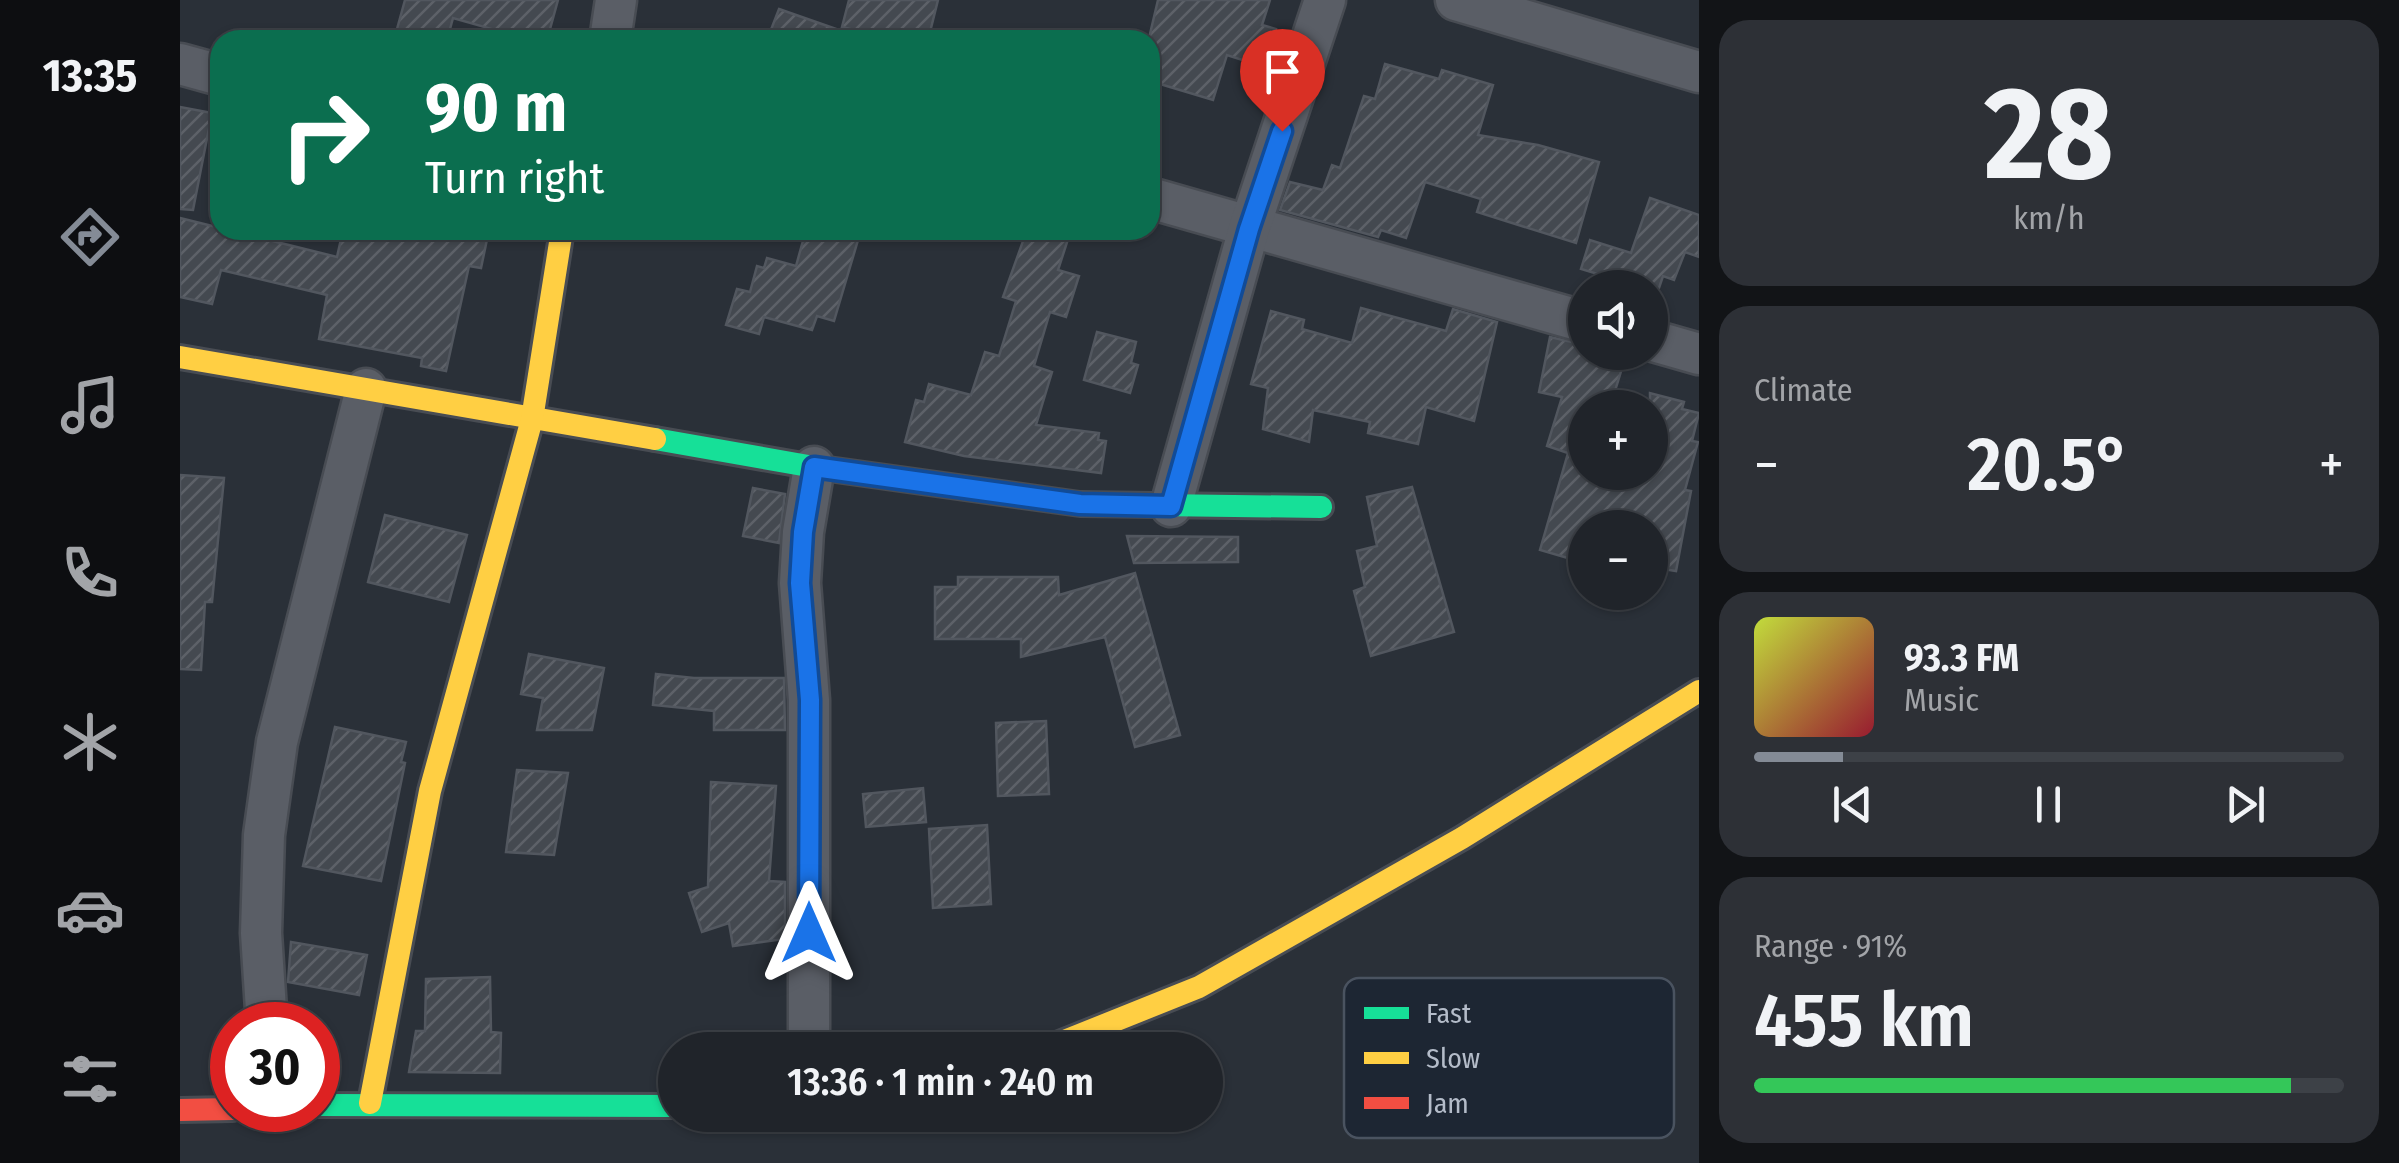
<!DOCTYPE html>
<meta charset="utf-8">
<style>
body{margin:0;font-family:"Fira Sans Condensed",sans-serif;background:#2d3036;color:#f1f3f6;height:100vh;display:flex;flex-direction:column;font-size:38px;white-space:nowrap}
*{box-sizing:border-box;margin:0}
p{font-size:32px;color:#a2a4a8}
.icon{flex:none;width:55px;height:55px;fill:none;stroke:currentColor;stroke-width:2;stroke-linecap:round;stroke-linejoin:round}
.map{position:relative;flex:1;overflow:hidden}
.drawer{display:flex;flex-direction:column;gap:20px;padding:20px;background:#121417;width:700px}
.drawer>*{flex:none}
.guide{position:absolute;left:30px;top:30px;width:950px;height:210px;border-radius:30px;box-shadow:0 2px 8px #0004,0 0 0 2px #3d4147;background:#0b6e4f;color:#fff;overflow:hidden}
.fabs{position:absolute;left:1388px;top:270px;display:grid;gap:20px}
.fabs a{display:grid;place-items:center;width:100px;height:100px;border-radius:50%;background:#20242a;box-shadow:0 2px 8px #0004,0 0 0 2px #3d4147;font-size:50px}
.speed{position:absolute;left:30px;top:1002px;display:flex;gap:20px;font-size:50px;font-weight:700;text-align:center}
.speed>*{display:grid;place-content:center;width:130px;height:130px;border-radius:50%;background:#20242a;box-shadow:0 2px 8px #0004,0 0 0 2px #3d4147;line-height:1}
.speed .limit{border:15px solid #d22;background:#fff;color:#111}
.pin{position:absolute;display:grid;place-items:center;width:85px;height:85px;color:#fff;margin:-102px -42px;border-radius:50% 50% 50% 0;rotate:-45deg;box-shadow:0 0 10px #0007}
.pin .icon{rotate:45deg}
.me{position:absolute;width:110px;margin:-55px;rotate:0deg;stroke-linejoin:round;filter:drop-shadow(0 0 8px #0008)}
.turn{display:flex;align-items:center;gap:35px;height:210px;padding:0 50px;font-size:45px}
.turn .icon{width:130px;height:130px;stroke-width:2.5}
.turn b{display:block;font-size:70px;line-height:85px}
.big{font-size:75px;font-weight:600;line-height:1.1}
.drawer .widget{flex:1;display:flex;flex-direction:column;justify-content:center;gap:15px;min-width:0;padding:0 35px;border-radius:30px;background:#2d3036}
.drawer .dial{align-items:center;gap:0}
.dial b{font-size:130px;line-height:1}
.song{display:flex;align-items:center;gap:30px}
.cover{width:120px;height:120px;border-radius:15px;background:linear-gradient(135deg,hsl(70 70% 55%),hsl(350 70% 35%))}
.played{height:10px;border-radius:5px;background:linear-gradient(90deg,#848b96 15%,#3d4147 15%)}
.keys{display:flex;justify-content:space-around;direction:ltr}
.heat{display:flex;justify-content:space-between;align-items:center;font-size:55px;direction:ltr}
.charge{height:15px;border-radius:8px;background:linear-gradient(90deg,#34c759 91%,#3d4147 0)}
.trip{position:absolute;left:478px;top:1032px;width:565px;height:100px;border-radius:50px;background:#20242a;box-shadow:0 2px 8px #0004,0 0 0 2px #3d4147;font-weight:600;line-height:100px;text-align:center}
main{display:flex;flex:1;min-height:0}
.tab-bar{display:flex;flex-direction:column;width:180px;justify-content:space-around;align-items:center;background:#0d0e11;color:#a2a4a8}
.tab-bar .icon{width:70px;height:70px}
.tab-bar .active{color:#848b96}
.tab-bar b{font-size:45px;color:#f1f3f6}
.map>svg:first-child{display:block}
.building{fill:url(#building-hatch);stroke:#52575f;stroke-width:2.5}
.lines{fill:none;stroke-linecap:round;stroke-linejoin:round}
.street-casing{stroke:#484c53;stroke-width:45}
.fast-casing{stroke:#484c53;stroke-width:28}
.slow-casing{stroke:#484c53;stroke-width:28}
.jam-casing{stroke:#484c53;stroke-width:28}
.street{stroke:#5a5e66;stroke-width:40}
.fast{stroke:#16e098;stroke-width:22}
.slow{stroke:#ffcf43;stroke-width:22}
.jam{stroke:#f24e42;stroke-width:22}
.route-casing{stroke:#114b97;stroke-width:25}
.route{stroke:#1a73e8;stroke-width:18}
.key{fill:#1d2633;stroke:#4a5360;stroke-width:2.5}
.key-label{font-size:28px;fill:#b4bcc9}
</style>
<main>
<nav class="tab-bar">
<b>13:35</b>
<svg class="icon active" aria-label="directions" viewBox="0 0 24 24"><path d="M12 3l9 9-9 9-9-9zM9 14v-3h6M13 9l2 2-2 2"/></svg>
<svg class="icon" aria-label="music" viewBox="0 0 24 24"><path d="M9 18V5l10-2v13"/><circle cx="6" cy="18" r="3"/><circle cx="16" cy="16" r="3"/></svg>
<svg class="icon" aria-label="phone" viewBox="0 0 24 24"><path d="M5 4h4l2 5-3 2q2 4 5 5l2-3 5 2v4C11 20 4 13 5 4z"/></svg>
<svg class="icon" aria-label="climate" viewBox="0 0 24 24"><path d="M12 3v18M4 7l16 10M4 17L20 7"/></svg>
<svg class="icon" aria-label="car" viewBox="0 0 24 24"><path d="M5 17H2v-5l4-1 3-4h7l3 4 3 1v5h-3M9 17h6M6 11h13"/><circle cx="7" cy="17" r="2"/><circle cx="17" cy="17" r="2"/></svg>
<svg class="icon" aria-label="filters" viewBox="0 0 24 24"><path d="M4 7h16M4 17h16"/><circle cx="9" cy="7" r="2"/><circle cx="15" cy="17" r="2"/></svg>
</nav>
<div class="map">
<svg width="1519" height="1163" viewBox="0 0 1519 1163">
<defs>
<pattern id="building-hatch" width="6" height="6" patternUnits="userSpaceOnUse" patternTransform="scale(2.5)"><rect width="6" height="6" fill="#444950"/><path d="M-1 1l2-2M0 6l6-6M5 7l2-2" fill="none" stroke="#5d6168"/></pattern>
</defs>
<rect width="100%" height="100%" fill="#2a3038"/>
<g class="building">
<polygon points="225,0 378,0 367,40 350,40 273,18 267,40 214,40"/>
<polygon points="669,0 758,0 748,40 715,40 662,27"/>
<polygon points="978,0 1090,0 1082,25 1096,29 1084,67 1047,55 1033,100 970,81 970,34"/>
<polygon points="599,9 676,36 676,40 587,40"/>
<polygon points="1205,64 1259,79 1262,70 1313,85 1298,135 1358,145 1419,162 1396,243 1297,212 1301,199 1245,182 1226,238 1201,230 1198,237 1100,210 1110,182 1143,190 1152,165 1160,168 1184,96 1195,99"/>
<polygon points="0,107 32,113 13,210 0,209"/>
<polygon points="1470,198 1519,215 1519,257 1505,252 1494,280 1483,276 1479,288 1439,288 1441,281 1401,269 1410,240 1451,253"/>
<polygon points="0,218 157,257 163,230 309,230 301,268 289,266 266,371 241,366 242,358 139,339 147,295 41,270 32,304 0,297"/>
<polygon points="626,230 681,230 654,321 637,316 632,330 584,317 579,334 546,325 557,289 570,292 577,266 584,268 587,258 616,266"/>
<polygon points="847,230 891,230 878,270 899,276 886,317 870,312 854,366 872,372 856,425 919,433 918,440 926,441 921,473 784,456 725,442 736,400 744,402 749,384 791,395 805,352 819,356 836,301 823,297"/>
<polygon points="1181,308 1266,331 1273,309 1317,322 1294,421 1246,407 1238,444 1188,433 1190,422 1133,410 1129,442 1083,429 1088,388 1071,384 1091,311 1124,320 1122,329 1172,343"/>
<polygon points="917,332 956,342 951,363 958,365 950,393 904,380"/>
<polygon points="1370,337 1405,345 1405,352 1447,352 1430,407 1405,402 1405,472 1458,482 1461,472 1470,472 1470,393 1504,402 1502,409 1519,413 1512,441 1518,442 1505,490 1511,491 1496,571 1470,567 1470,528 1405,528 1405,563 1360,550 1388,453 1367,446 1382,397 1359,392"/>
<polygon points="0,475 44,478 32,602 25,602 21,670 0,669"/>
<polygon points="1232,487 1274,632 1191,656 1174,591 1185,587 1177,551 1197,546 1187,497"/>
<polygon points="573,488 605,494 599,543 563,536"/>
<polygon points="205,515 287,535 269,602 188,582"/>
<polygon points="947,536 1058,537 1058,562 954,563"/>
<polygon points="955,573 1000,735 955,747 925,637 841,657 841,639 755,639 755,587 778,587 778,577 878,577 879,595"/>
<polygon points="349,654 424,668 412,730 357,730 363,698 341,694"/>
<polygon points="476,674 514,678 604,678 605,730 534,730 534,711 473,705"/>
<polygon points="866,721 869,794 818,796 816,723"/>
<polygon points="155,727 226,742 221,762 225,763 201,881 123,866"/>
<polygon points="337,770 388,773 374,855 326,852"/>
<polygon points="531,782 596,786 589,881 605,882 605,939 553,946 549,923 522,932 509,893 528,887"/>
<polygon points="743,788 746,822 686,827 683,794"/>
<polygon points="807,825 811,904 753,908 749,829"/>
<polygon points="111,942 187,955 179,995 108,982"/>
<polygon points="310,977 311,1032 321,1033 320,1073 229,1072 236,1031 245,1031 246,979"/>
</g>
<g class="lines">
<g class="street-casing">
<g id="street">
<polyline points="1276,0 1519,72"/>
<polyline points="430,40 436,0"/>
<polyline points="0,64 40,75"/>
<polyline points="970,198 1405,322"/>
<polyline points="1470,340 1519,354"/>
<polyline points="991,506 1069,229 1145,0"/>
<polyline points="87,1025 81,933 84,835 97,742 186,389"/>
<polyline points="629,1050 629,700 620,583 623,532 634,467"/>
</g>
</g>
<g class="fast-casing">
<g id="fast">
<polyline points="475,439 634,467 900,504 1141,507"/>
<polyline points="138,1105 495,1106"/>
</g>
</g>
<g class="slow-casing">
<g id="slow">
<polyline points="0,357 475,439"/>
<polyline points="862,1050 1019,987 1282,838 1519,691"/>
<polyline points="190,1103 250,791 352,419 382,230"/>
</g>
</g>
<g class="jam-casing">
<polyline id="jam" points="0,1110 52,1109"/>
</g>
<use href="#street" class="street"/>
<use href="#fast" class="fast"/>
<use href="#slow" class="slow"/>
<use href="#jam" class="jam"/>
</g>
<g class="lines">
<g class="route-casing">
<polyline id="route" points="629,933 630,700 620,583 623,532 634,467 900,504 991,506 1069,229 1102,131"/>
</g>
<use href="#route" class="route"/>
</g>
<rect x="1164" y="978" width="330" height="160" rx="15" class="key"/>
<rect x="1184" y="1007" width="45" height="12" fill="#16e098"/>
<rect x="1184" y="1052" width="45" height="12" fill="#ffcf43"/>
<rect x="1184" y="1097" width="45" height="12" fill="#f24e42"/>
<g class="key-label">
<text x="1246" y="1023">Fast</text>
<text x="1246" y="1068">Slow</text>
<text x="1246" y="1113">Jam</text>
</g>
</svg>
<div class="fabs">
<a><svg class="icon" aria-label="sound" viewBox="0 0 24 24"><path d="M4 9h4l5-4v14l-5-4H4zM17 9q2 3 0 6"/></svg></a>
<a>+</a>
<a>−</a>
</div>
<div class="speed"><div class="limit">30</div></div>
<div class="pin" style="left:1102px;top:131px;background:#d93025"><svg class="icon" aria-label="arrive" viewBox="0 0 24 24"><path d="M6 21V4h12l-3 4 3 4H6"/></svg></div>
<svg class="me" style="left:629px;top:933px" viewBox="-20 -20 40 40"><path d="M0-17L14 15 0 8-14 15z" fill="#1a73e8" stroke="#fff" stroke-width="4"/></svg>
<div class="trip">13:36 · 1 min · 240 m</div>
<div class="guide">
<div class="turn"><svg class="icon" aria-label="right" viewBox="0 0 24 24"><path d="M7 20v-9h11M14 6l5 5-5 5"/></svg><div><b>90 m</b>Turn right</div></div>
</div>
</div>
<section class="drawer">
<div class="widget dial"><b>28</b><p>km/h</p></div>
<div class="widget"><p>Climate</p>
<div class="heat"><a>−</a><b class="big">20.5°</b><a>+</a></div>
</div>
<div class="widget">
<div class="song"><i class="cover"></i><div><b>93.3 FM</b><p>Music</p></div></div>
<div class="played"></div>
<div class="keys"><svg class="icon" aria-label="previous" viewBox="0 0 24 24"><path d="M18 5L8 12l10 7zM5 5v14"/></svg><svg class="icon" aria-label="pause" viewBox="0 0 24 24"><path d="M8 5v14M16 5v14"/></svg><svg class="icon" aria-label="next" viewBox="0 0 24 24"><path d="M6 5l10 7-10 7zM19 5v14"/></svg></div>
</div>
<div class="widget"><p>Range · 91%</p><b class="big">455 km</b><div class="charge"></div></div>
</section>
</main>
